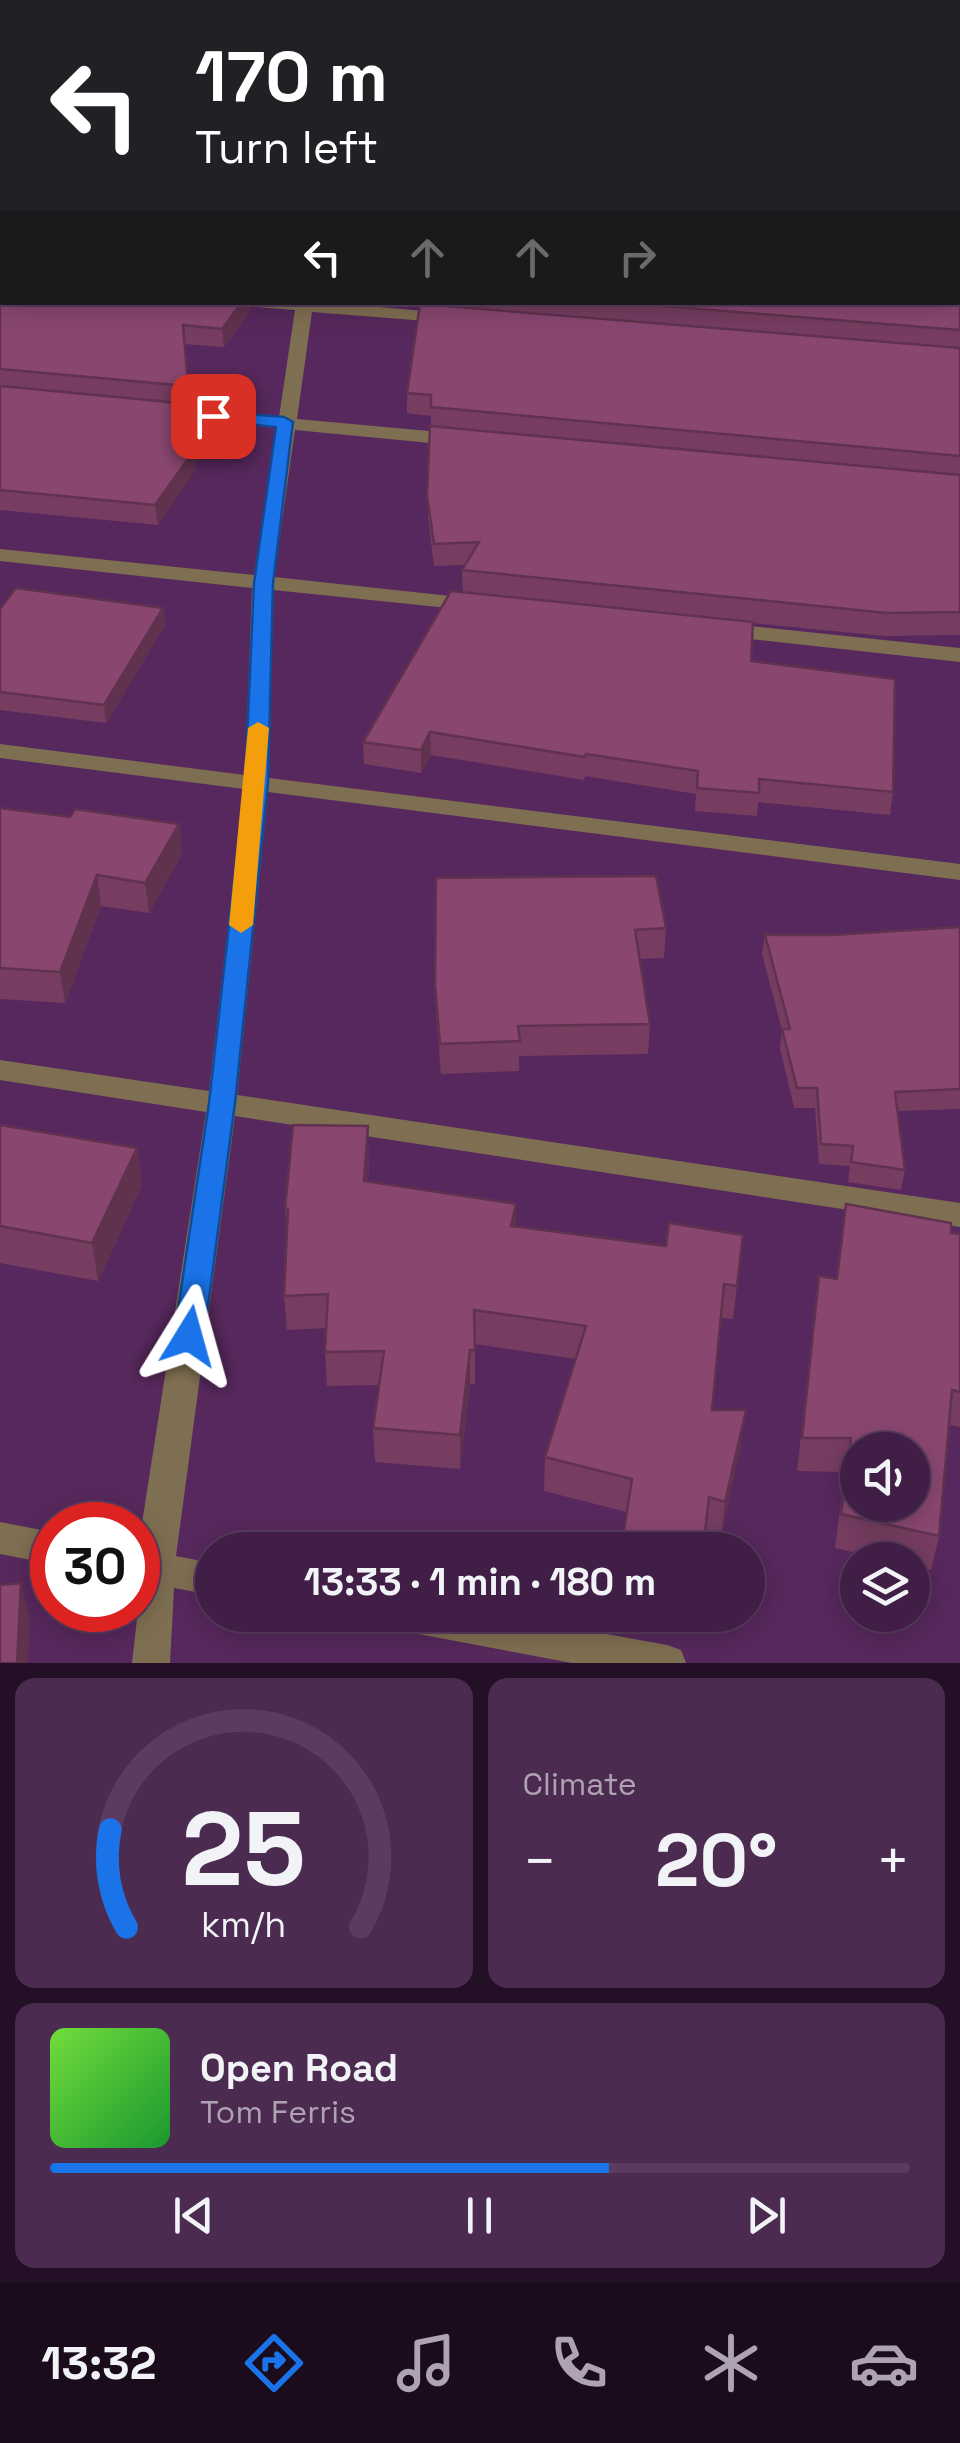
<!DOCTYPE html>
<meta charset="utf-8">
<style>
body{margin:0;font-family:"Space Grotesk",sans-serif;background:#4c2b51;color:#f1f3f6;height:100vh;display:flex;flex-direction:column;font-size:38px;white-space:nowrap}
*{box-sizing:border-box;margin:0}
p{font-size:32px;color:#aea2b3}
.icon{flex:none;width:55px;height:55px;fill:none;stroke:currentColor;stroke-width:2;stroke-linecap:round;stroke-linejoin:round}
.map{position:relative;height:1663px;overflow:hidden}
.details{display:flex;flex-direction:column;gap:15px;padding:15px;background:#241026;flex:1}
.details>*{flex:none}
.top-card{position:absolute;left:0px;top:0px;width:960px;height:305px;box-shadow:0 5px 25px #0003,0 0 0 2px #5a3c5f;background:#202124;color:#fff;overflow:hidden}
.fabs{position:absolute;left:840px;top:1432px;display:grid;gap:20px}
.fabs a{display:grid;place-items:center;width:90px;height:90px;border-radius:50%;background:#411e46;box-shadow:0 5px 25px #0003,0 0 0 2px #5a3c5f;font-size:50px}
.speed{position:absolute;left:30px;top:1502px;display:flex;gap:20px;font-size:50px;font-weight:700;text-align:center}
.speed>*{display:grid;place-content:center;width:130px;height:130px;border-radius:50%;background:#411e46;box-shadow:0 5px 25px #0003,0 0 0 2px #5a3c5f;line-height:1}
.speed .limit{border:15px solid #d22;background:#fff;color:#111}
.pin{position:absolute;display:grid;place-items:center;width:85px;height:85px;color:#fff;margin:-42px;border-radius:20px;box-shadow:0 5px 15px #0006}
.me{position:absolute;width:110px;margin:-55px;rotate:8deg;stroke-linejoin:round;filter:drop-shadow(0 0 8px #0008)}
.turn{display:flex;align-items:center;gap:35px;height:210px;padding:0 30px;font-size:45px}
.turn .icon{width:130px;height:130px;stroke-width:2.5}
.turn b{display:block;font-size:70px;line-height:85px}
.lanes{display:flex;align-items:center;height:95px;padding:0 30px;background:#0003;justify-content:center;gap:50px;direction:ltr}
.lanes .off{opacity:.35}
.big{font-size:75px;font-weight:600;line-height:1.1}
.details .card{flex:1;display:flex;flex-direction:column;justify-content:center;gap:15px;min-width:0;padding:0 35px;border-radius:20px;background:#4c2b51}
.details .dial{align-items:center;gap:0}
.dial svg{height:260px;overflow:visible;fill:none;stroke:#5a3c5f;stroke-width:7;stroke-linecap:round;text-anchor:middle}
.dial text{fill:#f1f3f6;stroke:none}
.song{display:flex;align-items:center;gap:30px}
.cover{width:120px;height:120px;border-radius:15px;background:linear-gradient(135deg,hsl(100 70% 55%),hsl(130 70% 35%))}
.played{height:10px;border-radius:5px;background:linear-gradient(90deg,#1a73e8 65%,#5a3c5f 65%)}
.keys{display:flex;justify-content:space-around;direction:ltr}
.heat{display:flex;justify-content:space-between;align-items:center;font-size:55px;direction:ltr}
.details .tiles{flex:1;display:grid;gap:15px;grid-template-columns:1fr 1fr}
.card:last-child{grid-column:span 2}
.trip{position:absolute;left:195px;top:1532px;width:570px;height:100px;border-radius:50px;background:#411e46;box-shadow:0 5px 25px #0003,0 0 0 2px #5a3c5f;font-weight:600;line-height:100px;text-align:center}
.dock{display:flex;height:160px;justify-content:space-around;align-items:center;background:#1a0c1c;color:#aea2b3}
.dock .icon{width:70px;height:70px}
.dock .selected{color:#1a73e8}
.dock b{font-size:45px;color:#f1f3f6}
.map>svg:first-child{display:block}
.lines{fill:none;stroke-linecap:round;stroke-linejoin:round}
.minor{fill:#7f6f52;fill-rule:evenodd}
.wall{fill:#763d60}
.shaded-wall{fill:#60324e}
.building{fill:#894770;stroke:#60324e;stroke-width:2.5;fill-rule:evenodd}
.route{fill:#1a73e8;stroke:#114b97;stroke-width:2.5}
.slow{fill:#f59e0b}
</style>
<div class="map">
<svg width="960" height="1663" viewBox="0 0 960 1663">
<rect width="100%" height="100%" fill="#57285d"/>
<g class="lines">
<g class="minor">
<polygon points="22,0 74,0 76,2 24,2"/>
<polygon points="315,0 327,0 327,2 316,2"/>
<polygon points="248,302 323,302 458,314 458,322 452,323 312,312 297,419 462,434 471,440 462,446 295,430 274,577 478,599 489,605 478,611 273,590 269,778 960,864 960,880 268,792 237,1095 960,1203 960,1227 235,1116 176,1556 212,1563 212,1595 174,1588 170,1663 132,1663 138,1610 138,1549 206,1112 0,1080 0,1060 209,1091 244,789 0,758 0,744 245,775 252,588 0,561 0,549 254,575 277,428 159,416 150,411 159,406 279,417 295,310 256,307"/>
<polygon points="721,623 960,648 960,662 713,635 710,630"/>
<polygon points="0,1522 52,1532 52,1564 0,1554"/>
<polygon points="389,1615 502,1615 667,1645 681,1650 686,1663 572,1663 408,1632 395,1627"/>
</g>
</g>
<g class="wall">
<polygon points="0,0 6,2 2,302 250,308 247,316 224,347 184,344 196,469 158,525 0,510"/>
<polygon points="960,0 960,250 958,247 958,2"/>
<polygon points="960,289 960,635 884,636 753,623 751,661 893,792 890,815 758,802 757,816 695,811 696,794 585,776 584,780 431,755 421,773 364,764 363,742 463,592 462,570 466,565 434,566 428,517 431,416 407,413 407,393 422,302 958,302"/>
<polygon points="163,608 165,625 106,723 0,710 0,609"/>
<polygon points="0,808 70,817 179,824 182,854 149,913 101,906 65,1003 0,999"/>
<polygon points="436,878 666,928 664,958 639,959 650,1024 648,1054 519,1056 519,1071 441,1074 436,1015"/>
<polygon points="960,927 960,1109 898,1111 905,1170 901,1190 848,1182 850,1166 819,1164 815,1108 794,1108 780,1048 782,1030 762,954 765,935 832,935"/>
<polygon points="0,1125 137,1148 142,1185 98,1281 0,1263"/>
<polygon points="369,1159 368,1181 516,1226 666,1246 743,1235 733,1319 721,1318 712,1410 741,1444 721,1536 544,1491 545,1457 576,1359 475,1344 475,1384 470,1384 460,1469 375,1462 373,1428 379,1385 327,1386 325,1352 326,1328 287,1330 284,1296 287,1233 285,1209"/>
<polygon points="846,1204 951,1233 960,1234 960,1427 949,1425 939,1536 931,1570 912,1566 912,1560 887,1560 835,1548 845,1472 797,1471 819,1276 836,1279"/>
</g>
<g class="shaded-wall">
<polygon points="242,302 250,302 250,308 247,316 224,347 222,329"/>
<polygon points="195,449 196,469 158,525 155,505"/>
<polygon points="163,608 165,625 106,723 104,705"/>
<polygon points="430,732 431,755 421,773 421,750"/>
<polygon points="179,824 182,854 149,913 145,883"/>
<polygon points="97,875 101,906 65,1003 60,972"/>
<polygon points="368,1126 369,1159 366,1214 364,1181"/>
<polygon points="137,1148 142,1185 98,1281 92,1243"/>
<polygon points="516,1204 516,1238 511,1226"/>
<polygon points="470,1350 470,1384 460,1469 460,1435"/>
<polygon points="746,1410 741,1444 721,1536 725,1502"/>
<polygon points="21,1583 30,1620 28,1663 17,1663"/>
</g>
<g class="building">
<polygon points="0,0 4,0 2,46 0,46"/>
<polygon points="460,0 960,0 960,34 958,34 958,2 458,2"/>
<polygon points="958,47 960,47 960,109 958,109 958,122 960,122 960,207 958,207 958,212"/>
<polygon points="0,59 2,59 2,260 2,256 0,257 0,153 2,153 2,140 0,140"/>
<polygon points="2,269 2,302 242,302 222,329 183,325 188,386 0,369 0,271"/>
<polygon points="958,289 960,289 960,330 614,302 958,302"/>
<polygon points="420,304 960,348 960,456 431,407 431,395 407,393"/>
<polygon points="0,386 190,404 195,449 155,505 0,490"/>
<polygon points="430,426 960,475 960,612 887,613 462,570 479,542 434,544 427,495"/>
<polygon points="16,588 163,608 104,705 0,692 0,609"/>
<polygon points="451,591 753,622 751,661 895,679 893,792 759,779 759,793 697,788 698,771 586,754 585,757 430,732 421,750 363,742"/>
<polygon points="0,808 70,817 75,809 179,824 145,883 97,875 60,972 0,968"/>
<polygon points="656,876 666,928 635,930 650,1024 518,1026 520,1041 440,1044 435,985 436,878"/>
<polygon points="960,927 960,1089 895,1092 905,1170 851,1162 853,1146 821,1144 817,1088 797,1088 782,1029 790,1029 765,935 832,935"/>
<polygon points="0,1125 137,1148 92,1243 0,1226"/>
<polygon points="293,1125 368,1126 364,1181 516,1204 511,1226 666,1246 669,1223 743,1235 737,1286 724,1284 712,1410 746,1410 725,1502 709,1497 703,1550 621,1550 632,1479 545,1457 586,1326 474,1310 475,1350 470,1350 460,1435 373,1428 384,1351 325,1352 328,1294 284,1296 288,1209 285,1209"/>
<path d="M846 1204 951 1223V1233L960 1234V1392L952 1390 939 1536 841 1514 851 1438H802L819 1276 837 1279ZM858 1450H912V1505H858Z"/>
<polygon points="21,1583 17,1663 0,1663 0,1585"/>
</g>
<polygon class="route" points="213,411 284,417 293,422 273,583 268,783 235,1103 204,1336 200,1344 189,1348 178,1344 174,1336 209,1103 245,783 254,583 276,427 207,420 207,412"/>
<polygon class="slow" points="258,722 269,728 253,925 241,933 229,925 248,728"/>
</svg>
<div class="fabs">
<a><svg class="icon" aria-label="sound" viewBox="0 0 24 24"><path d="M4 9h4l5-4v14l-5-4H4zM17 9q2 3 0 6"/></svg></a>
<a><svg class="icon" aria-label="layers" viewBox="0 0 24 24"><path d="M12 4l9 5-9 5-9-5zM3 14l9 5 9-5"/></svg></a>
</div>
<div class="speed"><div class="limit">30</div></div>
<div class="pin" style="left:213px;top:416px;background:#d93025"><svg class="icon" aria-label="arrive" viewBox="0 0 24 24"><path d="M6 21V4h12l-3 4 3 4H6"/></svg></div>
<svg class="me" style="left:189px;top:1336px" viewBox="-20 -20 40 40"><path d="M0-17L14 15 0 8-14 15z" fill="#1a73e8" stroke="#fff" stroke-width="4"/></svg>
<div class="trip">13:33 · 1 min · 180 m</div>
<div class="top-card">
<div class="turn"><svg class="icon" aria-label="left" viewBox="0 0 24 24"><path d="M17 20v-9H6M10 6l-5 5 5 5"/></svg><div><b>170 m</b>Turn left</div></div>
<div class="lanes"><svg class="icon" aria-label="left" viewBox="0 0 24 24"><path d="M17 20v-9H6M10 6l-5 5 5 5"/></svg><svg class="icon off" aria-label="ahead" viewBox="0 0 24 24"><path d="M12 20V5M6 11l6-6 6 6"/></svg><svg class="icon off" aria-label="ahead" viewBox="0 0 24 24"><path d="M12 20V5M6 11l6-6 6 6"/></svg><svg class="icon off" aria-label="right" viewBox="0 0 24 24"><path d="M7 20v-9h11M14 6l5 5-5 5"/></svg></div>
</div>
</div>
<section class="details">
<div class="tiles">
<div class="card dial"><svg viewBox="0 0 100 80">
<path d="M14 69A42 42 0 1 1 86 69"/>
<path d="M14 69A42 42 0 0 1 9 39" stroke="#1a73e8"/>
<text x="50" y="56" font-size="32" font-weight="700">25</text>
<text x="50" y="72" font-size="11">km/h</text>
</svg></div>
<div class="card"><p>Climate</p>
<div class="heat"><a>−</a><b class="big">20°</b><a>+</a></div>
</div>
<div class="card">
<div class="song"><i class="cover"></i><div><b>Open Road</b><p>Tom Ferris</p></div></div>
<div class="played"></div>
<div class="keys"><svg class="icon" aria-label="previous" viewBox="0 0 24 24"><path d="M18 5L8 12l10 7zM5 5v14"/></svg><svg class="icon" aria-label="pause" viewBox="0 0 24 24"><path d="M8 5v14M16 5v14"/></svg><svg class="icon" aria-label="next" viewBox="0 0 24 24"><path d="M6 5l10 7-10 7zM19 5v14"/></svg></div>
</div>
</div>
</section>
<nav class="dock">
<b>13:32</b>
<svg class="icon selected" aria-label="directions" viewBox="0 0 24 24"><path d="M12 3l9 9-9 9-9-9zM9 14v-3h6M13 9l2 2-2 2"/></svg>
<svg class="icon" aria-label="music" viewBox="0 0 24 24"><path d="M9 18V5l10-2v13"/><circle cx="6" cy="18" r="3"/><circle cx="16" cy="16" r="3"/></svg>
<svg class="icon" aria-label="phone" viewBox="0 0 24 24"><path d="M5 4h4l2 5-3 2q2 4 5 5l2-3 5 2v4C11 20 4 13 5 4z"/></svg>
<svg class="icon" aria-label="climate" viewBox="0 0 24 24"><path d="M12 3v18M4 7l16 10M4 17L20 7"/></svg>
<svg class="icon" aria-label="car" viewBox="0 0 24 24"><path d="M5 17H2v-5l4-1 3-4h7l3 4 3 1v5h-3M9 17h6M6 11h13"/><circle cx="7" cy="17" r="2"/><circle cx="17" cy="17" r="2"/></svg>
</nav>
